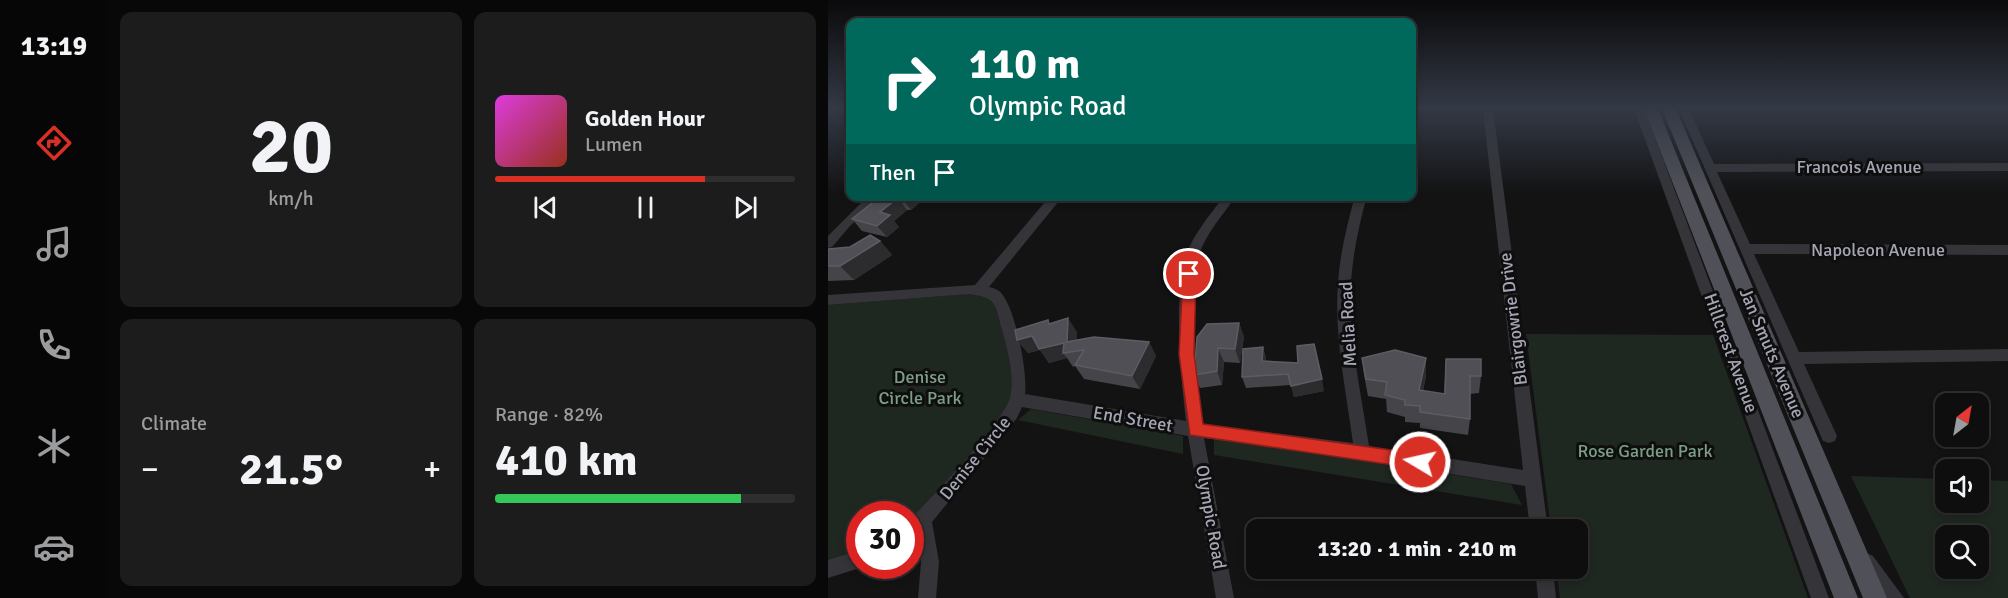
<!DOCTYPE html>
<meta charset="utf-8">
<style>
body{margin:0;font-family:Signika,sans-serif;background:#1c1c1d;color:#f1f3f6;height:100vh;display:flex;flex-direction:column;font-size:22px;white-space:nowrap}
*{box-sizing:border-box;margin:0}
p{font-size:20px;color:#9b9c9e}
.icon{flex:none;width:33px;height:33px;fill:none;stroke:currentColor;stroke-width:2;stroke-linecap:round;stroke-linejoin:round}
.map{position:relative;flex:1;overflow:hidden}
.sheet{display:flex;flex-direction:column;gap:12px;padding:12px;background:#080808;width:720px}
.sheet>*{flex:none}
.guide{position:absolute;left:18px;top:18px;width:570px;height:183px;border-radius:12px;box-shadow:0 3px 9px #0003,0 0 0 2px #2e2e2f;background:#00695c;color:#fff;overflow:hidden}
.needle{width:39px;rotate:31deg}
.controls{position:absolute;left:1107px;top:393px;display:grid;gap:12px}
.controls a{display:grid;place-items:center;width:54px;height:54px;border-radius:12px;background:#0e0e0f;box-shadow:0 3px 9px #0003,0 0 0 2px #2e2e2f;font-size:30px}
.speed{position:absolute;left:18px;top:501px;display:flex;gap:12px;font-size:30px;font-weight:700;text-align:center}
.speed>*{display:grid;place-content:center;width:78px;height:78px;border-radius:50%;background:#0e0e0f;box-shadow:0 3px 9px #0003,0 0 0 2px #2e2e2f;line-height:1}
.speed .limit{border:9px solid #d22;background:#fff;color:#111}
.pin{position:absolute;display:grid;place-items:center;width:51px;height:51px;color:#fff;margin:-26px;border:3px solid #fff;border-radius:50%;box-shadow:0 2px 6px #0007}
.me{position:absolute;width:66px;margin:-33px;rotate:279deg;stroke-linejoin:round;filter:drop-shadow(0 0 4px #0008)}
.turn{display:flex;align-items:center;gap:21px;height:126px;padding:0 24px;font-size:27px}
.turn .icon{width:78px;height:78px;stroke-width:2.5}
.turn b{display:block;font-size:42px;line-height:51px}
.then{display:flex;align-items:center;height:57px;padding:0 24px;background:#0003;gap:12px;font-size:22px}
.big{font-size:45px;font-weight:700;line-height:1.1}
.sheet .widget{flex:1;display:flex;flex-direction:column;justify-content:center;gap:9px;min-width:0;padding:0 21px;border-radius:12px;background:#1c1c1d}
.sheet .dial{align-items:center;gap:0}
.dial b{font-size:78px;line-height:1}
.song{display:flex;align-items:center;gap:18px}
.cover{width:72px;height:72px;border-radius:9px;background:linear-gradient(135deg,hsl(300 70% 55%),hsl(10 70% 35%))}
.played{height:6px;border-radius:3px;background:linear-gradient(90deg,#d93025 70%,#2e2e2f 70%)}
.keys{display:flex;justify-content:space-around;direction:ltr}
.heat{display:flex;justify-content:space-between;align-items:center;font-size:33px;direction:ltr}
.charge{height:9px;border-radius:4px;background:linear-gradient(90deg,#34c759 82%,#2e2e2f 0)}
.sheet .tiles{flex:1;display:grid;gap:12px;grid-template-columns:repeat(2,1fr)}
.trip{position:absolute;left:418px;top:519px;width:342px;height:60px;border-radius:12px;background:#0e0e0f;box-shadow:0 3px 9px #0003,0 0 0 2px #2e2e2f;font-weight:700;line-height:60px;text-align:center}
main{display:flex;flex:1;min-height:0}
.tabs{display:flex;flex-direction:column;width:108px;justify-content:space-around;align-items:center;background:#060606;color:#9b9c9e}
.tabs .icon{width:42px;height:42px}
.tabs .current{color:#d93025}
.tabs b{font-size:27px;color:#f1f3f6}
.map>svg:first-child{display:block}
.green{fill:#1f2721;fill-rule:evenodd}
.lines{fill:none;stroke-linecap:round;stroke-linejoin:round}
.minor{fill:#343439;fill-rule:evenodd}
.major{fill:#505058;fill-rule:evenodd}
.wall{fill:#444449}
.shaded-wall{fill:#2c2c2f}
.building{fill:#4f4f55;stroke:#5c5c64;stroke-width:1.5}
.route{fill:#d93025;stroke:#8d1f18;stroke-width:1.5}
.labels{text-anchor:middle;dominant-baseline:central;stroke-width:6;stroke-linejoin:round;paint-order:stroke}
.street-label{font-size:18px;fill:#a5a6b4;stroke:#0e0e0f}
.park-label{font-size:18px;fill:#7d9e86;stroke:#0e0e0f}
</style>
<main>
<nav class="tabs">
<b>13:19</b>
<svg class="icon current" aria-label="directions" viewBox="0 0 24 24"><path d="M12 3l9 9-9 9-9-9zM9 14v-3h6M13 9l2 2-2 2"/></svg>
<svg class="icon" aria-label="music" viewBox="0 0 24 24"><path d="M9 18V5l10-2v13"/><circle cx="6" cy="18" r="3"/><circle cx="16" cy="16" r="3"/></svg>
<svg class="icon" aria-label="phone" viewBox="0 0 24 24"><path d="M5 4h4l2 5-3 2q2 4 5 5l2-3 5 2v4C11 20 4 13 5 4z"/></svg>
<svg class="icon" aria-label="climate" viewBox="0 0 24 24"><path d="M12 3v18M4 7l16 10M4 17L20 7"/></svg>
<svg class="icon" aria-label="car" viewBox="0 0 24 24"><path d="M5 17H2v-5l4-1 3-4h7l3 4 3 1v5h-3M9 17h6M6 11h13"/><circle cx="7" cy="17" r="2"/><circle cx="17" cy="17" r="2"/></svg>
</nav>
<section class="sheet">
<div class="tiles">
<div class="widget dial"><b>20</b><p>km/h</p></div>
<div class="widget">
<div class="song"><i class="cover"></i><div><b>Golden Hour</b><p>Lumen</p></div></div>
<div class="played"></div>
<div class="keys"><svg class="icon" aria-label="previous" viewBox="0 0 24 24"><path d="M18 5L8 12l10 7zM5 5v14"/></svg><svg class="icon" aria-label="pause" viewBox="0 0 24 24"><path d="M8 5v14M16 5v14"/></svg><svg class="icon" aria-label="next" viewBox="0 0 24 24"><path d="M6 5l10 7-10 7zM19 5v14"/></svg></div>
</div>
<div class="widget"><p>Climate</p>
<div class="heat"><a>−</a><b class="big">21.5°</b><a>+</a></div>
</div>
<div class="widget"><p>Range · 82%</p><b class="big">410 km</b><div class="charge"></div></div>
</div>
</section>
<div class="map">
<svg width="1180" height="598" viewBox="0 0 1180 598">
<rect width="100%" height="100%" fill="#131314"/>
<g class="green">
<polygon points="163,292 194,399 83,536 82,514 32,514 31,556 0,567 0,305"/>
<polygon points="698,334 885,335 980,598 732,598 728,569 750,568 750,530 723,529"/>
<polygon points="203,409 355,436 355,454 190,420"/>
<polygon points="386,437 683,484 694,505 386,455"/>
<path d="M1023 476 1117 479 1118 502H1150L1151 480 1180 481V598H1082ZM1118 536H1150V568H1118Z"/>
</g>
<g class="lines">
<g class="minor">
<polygon points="0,109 7,109 0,113"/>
<polygon points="584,109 591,109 584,115"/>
<path d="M655 109H665L720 530H702L697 486 469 449 376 438 406 598H388L360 436 194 407 189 418 104 522 111 562 108 598H90L93 562 89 537 82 540V519C102 501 177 419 182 398 187 375 180 352 174 330 166 303 170 298 141 294L0 305V295L147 285 222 196H235L161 287C167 288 173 291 176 297 188 314 200 374 197 394L358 421C353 377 345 297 358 255 366 233 382 215 396 196H408C395 215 378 233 371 255 358 297 368 379 374 424L525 443C518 390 506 336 510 283 512 253 519 225 527 196H539C531 225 525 253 523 282 520 337 533 392 541 446L695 470Z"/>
<polygon points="806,109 816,109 1001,598 983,598"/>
<polygon points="851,109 861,109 886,164 1180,163 1180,171 889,172 922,244 1180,245 1180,255 926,254 971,352 1180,349 1180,361 976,364 1009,436 1007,441 1001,443 995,441"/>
<polygon points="40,196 54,196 22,226 4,247 0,248 0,236"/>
<polygon points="32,550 32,566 38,566 0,578 0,560"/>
<polygon points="1039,553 1045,556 1076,598 1055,598 1030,562 1033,556"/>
<polygon points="707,568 725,568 728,598 710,598"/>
</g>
<g class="major">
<polygon points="816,109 830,109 1030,598 1006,598"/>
<polygon points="834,109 848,109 1059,598 1035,598"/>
</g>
</g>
<g class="wall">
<polygon points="53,196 99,196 83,210 79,210 66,221 71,227 59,237 34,231 24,219"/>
<polygon points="52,241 64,255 26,280 0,281 0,249 22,247"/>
<polygon points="222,323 249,332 249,340 321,342 328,356 312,389 256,379 247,366 245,367 239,358 221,363 212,350 200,353 189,340"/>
<polygon points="411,323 416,337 412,363 396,362 394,385 372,388 366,375"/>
<polygon points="435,347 438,358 438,361 496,391 466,397 463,385 418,388 414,377"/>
<polygon points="534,358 598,358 598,376 595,391 616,394 618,359 653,376 651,393 642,394 642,419 640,435 592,428 592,423 577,422 577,417 559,412 558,399 540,396 536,375"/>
</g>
<g class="shaded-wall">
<polygon points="76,196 99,196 83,210 73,198"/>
<polygon points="70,198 79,210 66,221 71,227 59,237 49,226 52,212"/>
<polygon points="52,241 64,255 26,280 12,266"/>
<polygon points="240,318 249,332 249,351 239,342"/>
<polygon points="411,323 416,337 412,363 407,349"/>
<polygon points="204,336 236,343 235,353 239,358 221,363 212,350 200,353 189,340"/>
<polygon points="321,342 328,356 312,389 304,376"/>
<polygon points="435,347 438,358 438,373 434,361"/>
<polygon points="390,348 396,362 394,385 389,371"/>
<polygon points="598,358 598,376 591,407 591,390"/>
<polygon points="494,379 496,391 466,397 463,386"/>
</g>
<g class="building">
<polygon points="53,196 76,196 73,198 70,198 52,212 62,215 49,226 24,219"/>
<polygon points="42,235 52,241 12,266 0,266 0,249 22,247"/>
<polygon points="240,318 239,342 266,337 321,342 304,376 247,365 256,350 235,353 236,343 211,349 204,336 189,340 187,330 220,320 221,324"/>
<polygon points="411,323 407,349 390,348 389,371 366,375 369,337 379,324"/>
<polygon points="486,344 494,379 463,386 460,374 414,377 415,349 435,347 434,361 470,363 469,346"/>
<polygon points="567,350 598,358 591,390 617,394 618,359 653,359 653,376 642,376 642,419 592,412 592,406 577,405 577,400 557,395 559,382 538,379 534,358"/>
</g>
<linearGradient id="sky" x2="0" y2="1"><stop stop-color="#0a0a0b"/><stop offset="0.56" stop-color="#333945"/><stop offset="1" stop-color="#333945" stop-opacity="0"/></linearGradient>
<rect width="1180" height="193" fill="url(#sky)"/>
<polygon class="route" points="361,269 368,274 366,354 375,424 592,454 598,456 600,462 598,467 592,469 362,435 351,354 355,274"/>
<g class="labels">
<g class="street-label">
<text x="1031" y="167">Francois Avenue</text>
<text x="1050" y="250">Napoleon Avenue</text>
<text transform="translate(685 319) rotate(-97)">Blairgowrie Drive</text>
<text transform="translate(520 324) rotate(-93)">Melia Road</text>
<text transform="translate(903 353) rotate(70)">Hillcrest Avenue</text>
<text transform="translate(944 353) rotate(67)">Jan Smuts Avenue</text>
<text transform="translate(305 419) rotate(10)">End Street</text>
<text transform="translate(147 458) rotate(-51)">Denise Circle</text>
<text transform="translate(383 517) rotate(80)">Olympic Road</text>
</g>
<g class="park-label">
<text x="92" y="377">Denise<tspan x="92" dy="21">Circle Park</tspan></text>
<text x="817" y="451">Rose Garden Park</text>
</g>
</g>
</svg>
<div class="controls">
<a><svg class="needle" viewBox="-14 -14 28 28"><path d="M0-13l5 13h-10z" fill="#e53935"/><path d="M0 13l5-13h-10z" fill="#9b9c9e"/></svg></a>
<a><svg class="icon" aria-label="sound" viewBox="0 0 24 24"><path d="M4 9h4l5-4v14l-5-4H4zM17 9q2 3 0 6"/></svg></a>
<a><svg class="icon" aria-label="search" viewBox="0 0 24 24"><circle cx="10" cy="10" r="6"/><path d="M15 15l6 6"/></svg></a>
</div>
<div class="speed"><div class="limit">30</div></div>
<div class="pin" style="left:361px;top:274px;background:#d93025"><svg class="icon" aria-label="arrive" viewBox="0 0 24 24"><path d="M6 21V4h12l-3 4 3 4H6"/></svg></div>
<svg class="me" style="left:592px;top:462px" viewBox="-20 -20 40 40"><circle r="17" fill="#d93025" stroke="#fff" stroke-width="3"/><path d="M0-11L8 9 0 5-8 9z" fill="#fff"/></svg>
<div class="trip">13:20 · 1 min · 210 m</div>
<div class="guide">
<div class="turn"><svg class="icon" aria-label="right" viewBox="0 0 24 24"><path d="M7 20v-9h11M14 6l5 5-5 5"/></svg><div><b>110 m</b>Olympic Road</div></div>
<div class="then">Then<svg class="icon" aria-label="arrive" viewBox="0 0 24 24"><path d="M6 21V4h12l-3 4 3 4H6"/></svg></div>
</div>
</div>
</main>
